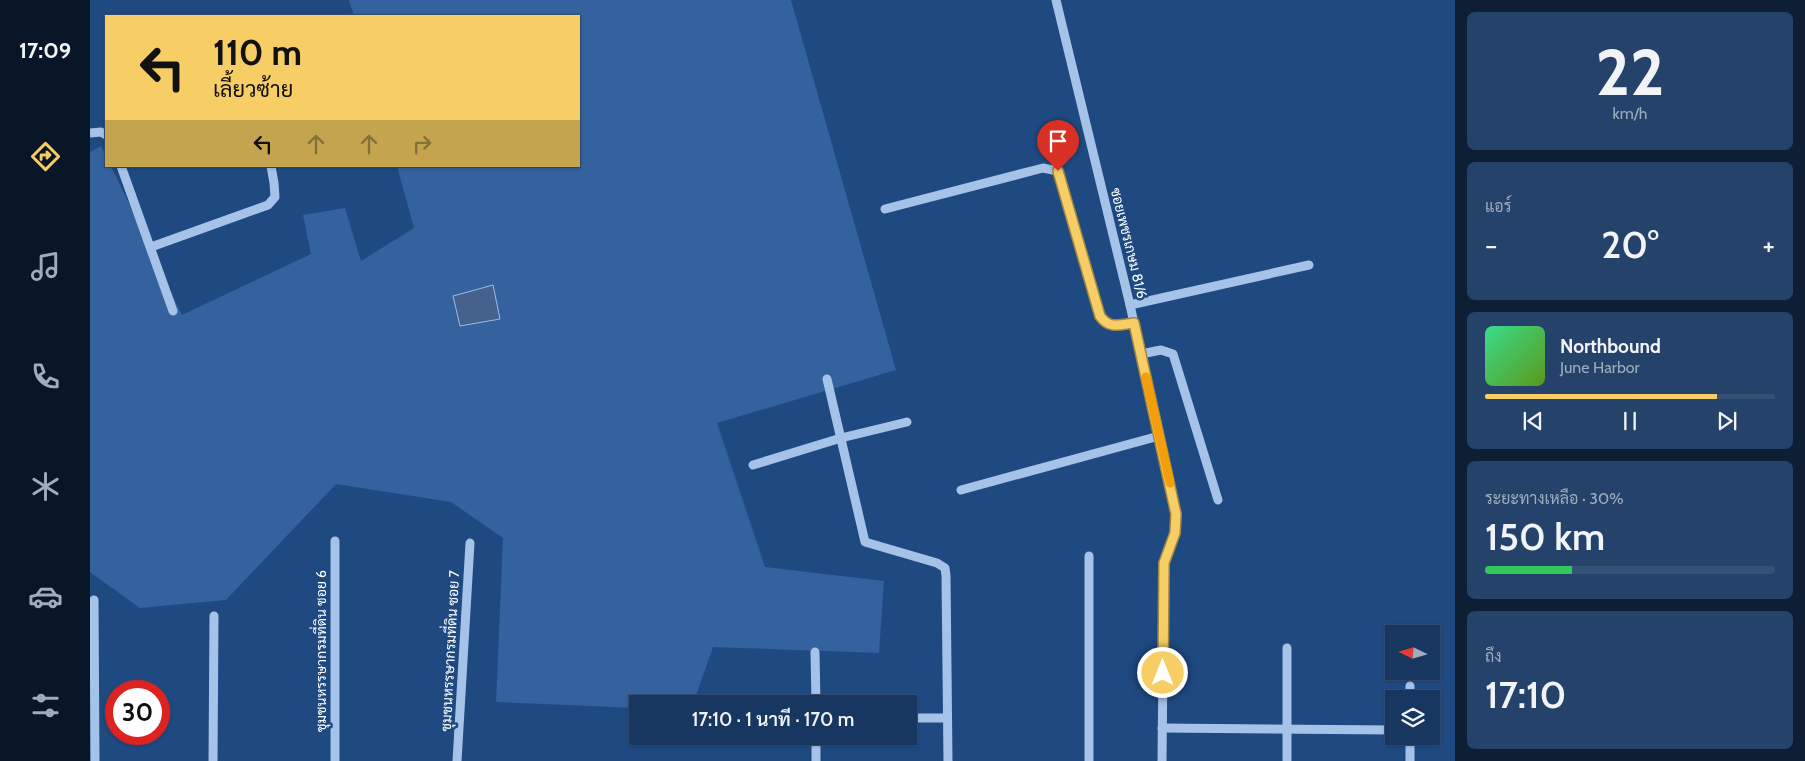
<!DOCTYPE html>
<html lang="th">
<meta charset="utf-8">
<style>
body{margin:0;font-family:Cabin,Sarabun,sans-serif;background:#24426a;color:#f1f3f6;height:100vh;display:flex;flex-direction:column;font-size:19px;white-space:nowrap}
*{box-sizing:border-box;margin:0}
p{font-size:16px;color:#9eacbd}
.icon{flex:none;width:28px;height:28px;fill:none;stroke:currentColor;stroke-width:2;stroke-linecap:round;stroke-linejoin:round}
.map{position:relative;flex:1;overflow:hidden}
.side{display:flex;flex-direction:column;gap:12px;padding:12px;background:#0d1e35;width:350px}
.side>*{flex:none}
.top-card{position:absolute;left:15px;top:15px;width:475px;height:152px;border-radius:0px;box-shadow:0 1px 4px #0004,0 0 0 1px #365176;background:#f7ce65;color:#111;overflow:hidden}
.needle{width:32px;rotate:275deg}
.controls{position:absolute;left:1295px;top:625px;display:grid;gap:10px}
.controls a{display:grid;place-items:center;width:55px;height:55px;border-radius:0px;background:#173761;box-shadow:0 1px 4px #0004,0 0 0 1px #365176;font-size:25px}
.speed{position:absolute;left:15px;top:680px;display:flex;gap:10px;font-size:25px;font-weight:700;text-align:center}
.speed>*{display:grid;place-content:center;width:65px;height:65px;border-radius:50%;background:#173761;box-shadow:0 1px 4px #0004,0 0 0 1px #365176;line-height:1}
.speed .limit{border:8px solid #d22;background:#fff;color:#111}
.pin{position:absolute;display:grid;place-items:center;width:42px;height:42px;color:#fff;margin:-51px -21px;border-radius:50% 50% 50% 0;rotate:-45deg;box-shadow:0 0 5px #0007}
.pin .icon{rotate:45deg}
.me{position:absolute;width:55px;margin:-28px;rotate:0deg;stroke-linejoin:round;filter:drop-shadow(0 0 4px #0008)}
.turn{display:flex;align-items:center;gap:18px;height:105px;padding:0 25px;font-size:22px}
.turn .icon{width:65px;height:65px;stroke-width:2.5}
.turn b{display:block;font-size:35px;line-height:42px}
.lanes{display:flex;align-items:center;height:48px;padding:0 25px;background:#0003;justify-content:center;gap:25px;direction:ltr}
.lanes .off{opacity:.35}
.big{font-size:38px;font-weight:600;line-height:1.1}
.side .card{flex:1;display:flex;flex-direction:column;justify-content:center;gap:8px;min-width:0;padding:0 18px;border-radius:8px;background:#24426a}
.side .dial{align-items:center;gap:0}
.dial b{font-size:65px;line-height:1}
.song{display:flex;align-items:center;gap:15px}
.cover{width:60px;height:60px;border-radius:8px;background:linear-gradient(135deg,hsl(150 70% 55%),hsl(90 70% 35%))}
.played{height:5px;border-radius:2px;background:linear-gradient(90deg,#f7ce65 80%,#365176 80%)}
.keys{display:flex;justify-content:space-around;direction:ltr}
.heat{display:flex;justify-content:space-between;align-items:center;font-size:28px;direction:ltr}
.charge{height:8px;border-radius:4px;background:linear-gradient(90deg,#34c759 30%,#365176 0)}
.trip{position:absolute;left:539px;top:695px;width:288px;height:50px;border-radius:0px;background:#173761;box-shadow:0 1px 4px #0004,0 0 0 1px #365176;font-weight:600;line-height:50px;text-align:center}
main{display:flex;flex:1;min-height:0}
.tabs{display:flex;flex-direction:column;width:90px;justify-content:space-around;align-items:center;background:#091627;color:#9eacbd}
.tabs .icon{width:35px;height:35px}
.tabs .active{color:#f7ce65}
.tabs b{font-size:22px;color:#f1f3f6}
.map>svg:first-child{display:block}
.green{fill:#33629f}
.water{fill:#44628b;stroke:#98bdea}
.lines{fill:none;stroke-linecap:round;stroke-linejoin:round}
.minor{stroke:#a5c3e8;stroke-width:9}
.route-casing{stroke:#a18642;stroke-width:12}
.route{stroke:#f7ce65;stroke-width:9}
.slow{stroke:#f59e0b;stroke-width:9}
.labels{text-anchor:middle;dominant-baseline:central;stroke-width:5;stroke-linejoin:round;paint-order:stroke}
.street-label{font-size:14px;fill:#fff;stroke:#1f4981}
</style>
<main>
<nav class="tabs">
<b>17:09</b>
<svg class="icon active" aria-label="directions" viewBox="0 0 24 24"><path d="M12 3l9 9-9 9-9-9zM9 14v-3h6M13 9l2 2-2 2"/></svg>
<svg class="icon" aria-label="music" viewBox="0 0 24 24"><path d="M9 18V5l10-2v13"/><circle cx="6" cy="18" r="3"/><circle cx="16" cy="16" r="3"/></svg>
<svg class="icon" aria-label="phone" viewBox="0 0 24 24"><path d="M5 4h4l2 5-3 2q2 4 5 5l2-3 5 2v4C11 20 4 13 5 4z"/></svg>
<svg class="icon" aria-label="climate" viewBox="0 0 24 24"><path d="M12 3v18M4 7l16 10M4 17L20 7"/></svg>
<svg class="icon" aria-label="car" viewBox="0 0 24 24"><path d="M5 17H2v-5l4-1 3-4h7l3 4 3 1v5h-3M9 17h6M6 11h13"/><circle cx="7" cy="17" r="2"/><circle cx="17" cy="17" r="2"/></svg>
<svg class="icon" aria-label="filters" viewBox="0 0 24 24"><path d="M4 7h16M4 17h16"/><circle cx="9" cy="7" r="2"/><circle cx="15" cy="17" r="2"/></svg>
</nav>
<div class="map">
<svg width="1365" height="761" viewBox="0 0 1365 761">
<rect width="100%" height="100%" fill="#1f4981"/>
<polygon class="green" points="259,0 701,0 806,370 627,423 675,567 794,581 789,653 623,647 603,704 548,704 547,708 406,702 413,538 361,502 246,484 136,600 50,608 0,572 0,152 11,146 16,156 16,166 21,166 92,315 221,254 213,215 255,208 271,261 324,228 307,166 489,166 489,16 264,16"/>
<polygon class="water" points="403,285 410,319 370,326 363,296"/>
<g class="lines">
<g class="minor">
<polyline points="966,0 1040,305 1086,514 1085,533 1074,563 1072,761"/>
<polyline points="0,133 11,132 16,135"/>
<polyline points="31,166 83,311"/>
<path d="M795 209 953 168 968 171 1009 316C1019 329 1029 325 1044 323"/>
<polyline points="61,247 178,205 185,197 184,183 181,166"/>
<polyline points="1040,305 1219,265"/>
<polyline points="1051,354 1071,350 1083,354 1128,500"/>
<polyline points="737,379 775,542 847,563 855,568 856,576 858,761"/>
<polyline points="663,465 751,438 817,422"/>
<polyline points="871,490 1069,436"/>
<polyline points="4,600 5,761"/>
<polyline points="725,652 726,704"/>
<polyline points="1320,686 1320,699"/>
<polyline points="638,704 726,699"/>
<polyline points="818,718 857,718"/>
<polyline points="1072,728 1304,730"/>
<polyline points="726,736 726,761"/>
<polyline points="1320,736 1320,761"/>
<polyline points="123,761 124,616"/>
<polyline points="245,761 245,541"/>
<polyline points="367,761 380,543"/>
<polyline points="999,761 999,556"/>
<polyline points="1197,761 1197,648"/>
</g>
</g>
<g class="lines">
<g class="route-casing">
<path id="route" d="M968 171 1010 316C1019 329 1029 325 1044 323L1086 514 1085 533 1074 563 1073 673"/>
</g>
<use href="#route" class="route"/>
<polyline class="slow" points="1056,377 1080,483"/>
</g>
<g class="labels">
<g class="street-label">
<text transform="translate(1039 243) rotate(76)">ซอยเพชรเกษม 81/6</text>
<text transform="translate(231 651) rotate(-90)">ชุมชนหรรษากรมที่ดิน ซอย 6</text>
<text transform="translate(360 651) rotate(-87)">ชุมชนหรรษากรมที่ดิน ซอย 7</text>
</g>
</g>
</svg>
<div class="controls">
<a><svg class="needle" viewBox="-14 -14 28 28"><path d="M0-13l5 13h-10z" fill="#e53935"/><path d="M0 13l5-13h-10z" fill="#9eacbd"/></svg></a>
<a><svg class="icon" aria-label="layers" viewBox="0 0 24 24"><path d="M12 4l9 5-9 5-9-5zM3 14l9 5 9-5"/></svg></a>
</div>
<div class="speed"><div class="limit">30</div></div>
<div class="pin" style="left:968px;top:171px;background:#d93025"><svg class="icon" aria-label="arrive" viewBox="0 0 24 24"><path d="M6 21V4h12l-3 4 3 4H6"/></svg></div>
<svg class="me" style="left:1073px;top:673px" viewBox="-20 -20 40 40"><circle r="17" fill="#f7ce65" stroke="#fff" stroke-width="3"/><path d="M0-11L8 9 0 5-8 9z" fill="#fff"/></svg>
<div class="trip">17:10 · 1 นาที · 170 m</div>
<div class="top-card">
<div class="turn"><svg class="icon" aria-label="left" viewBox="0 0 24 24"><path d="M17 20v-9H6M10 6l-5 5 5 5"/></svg><div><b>110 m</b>เลี้ยวซ้าย</div></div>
<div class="lanes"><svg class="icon" aria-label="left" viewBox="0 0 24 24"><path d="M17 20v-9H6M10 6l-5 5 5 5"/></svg><svg class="icon off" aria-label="ahead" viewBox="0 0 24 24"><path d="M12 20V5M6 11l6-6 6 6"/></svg><svg class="icon off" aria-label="ahead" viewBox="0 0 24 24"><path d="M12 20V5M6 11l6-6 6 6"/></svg><svg class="icon off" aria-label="right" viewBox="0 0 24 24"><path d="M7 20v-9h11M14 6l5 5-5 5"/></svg></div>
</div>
</div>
<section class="side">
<div class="card dial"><b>22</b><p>km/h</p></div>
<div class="card"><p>แอร์</p>
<div class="heat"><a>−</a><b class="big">20°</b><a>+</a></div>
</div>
<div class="card">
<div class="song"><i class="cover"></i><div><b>Northbound</b><p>June Harbor</p></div></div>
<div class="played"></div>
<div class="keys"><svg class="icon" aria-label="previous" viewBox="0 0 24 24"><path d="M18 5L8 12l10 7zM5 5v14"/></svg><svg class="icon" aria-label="pause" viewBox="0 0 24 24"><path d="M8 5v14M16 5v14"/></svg><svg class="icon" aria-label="next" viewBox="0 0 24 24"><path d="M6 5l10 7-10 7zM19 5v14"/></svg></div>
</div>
<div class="card"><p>ระยะทางเหลือ · 30%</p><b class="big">150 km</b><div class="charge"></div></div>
<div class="card"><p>ถึง</p><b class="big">17:10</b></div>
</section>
</main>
